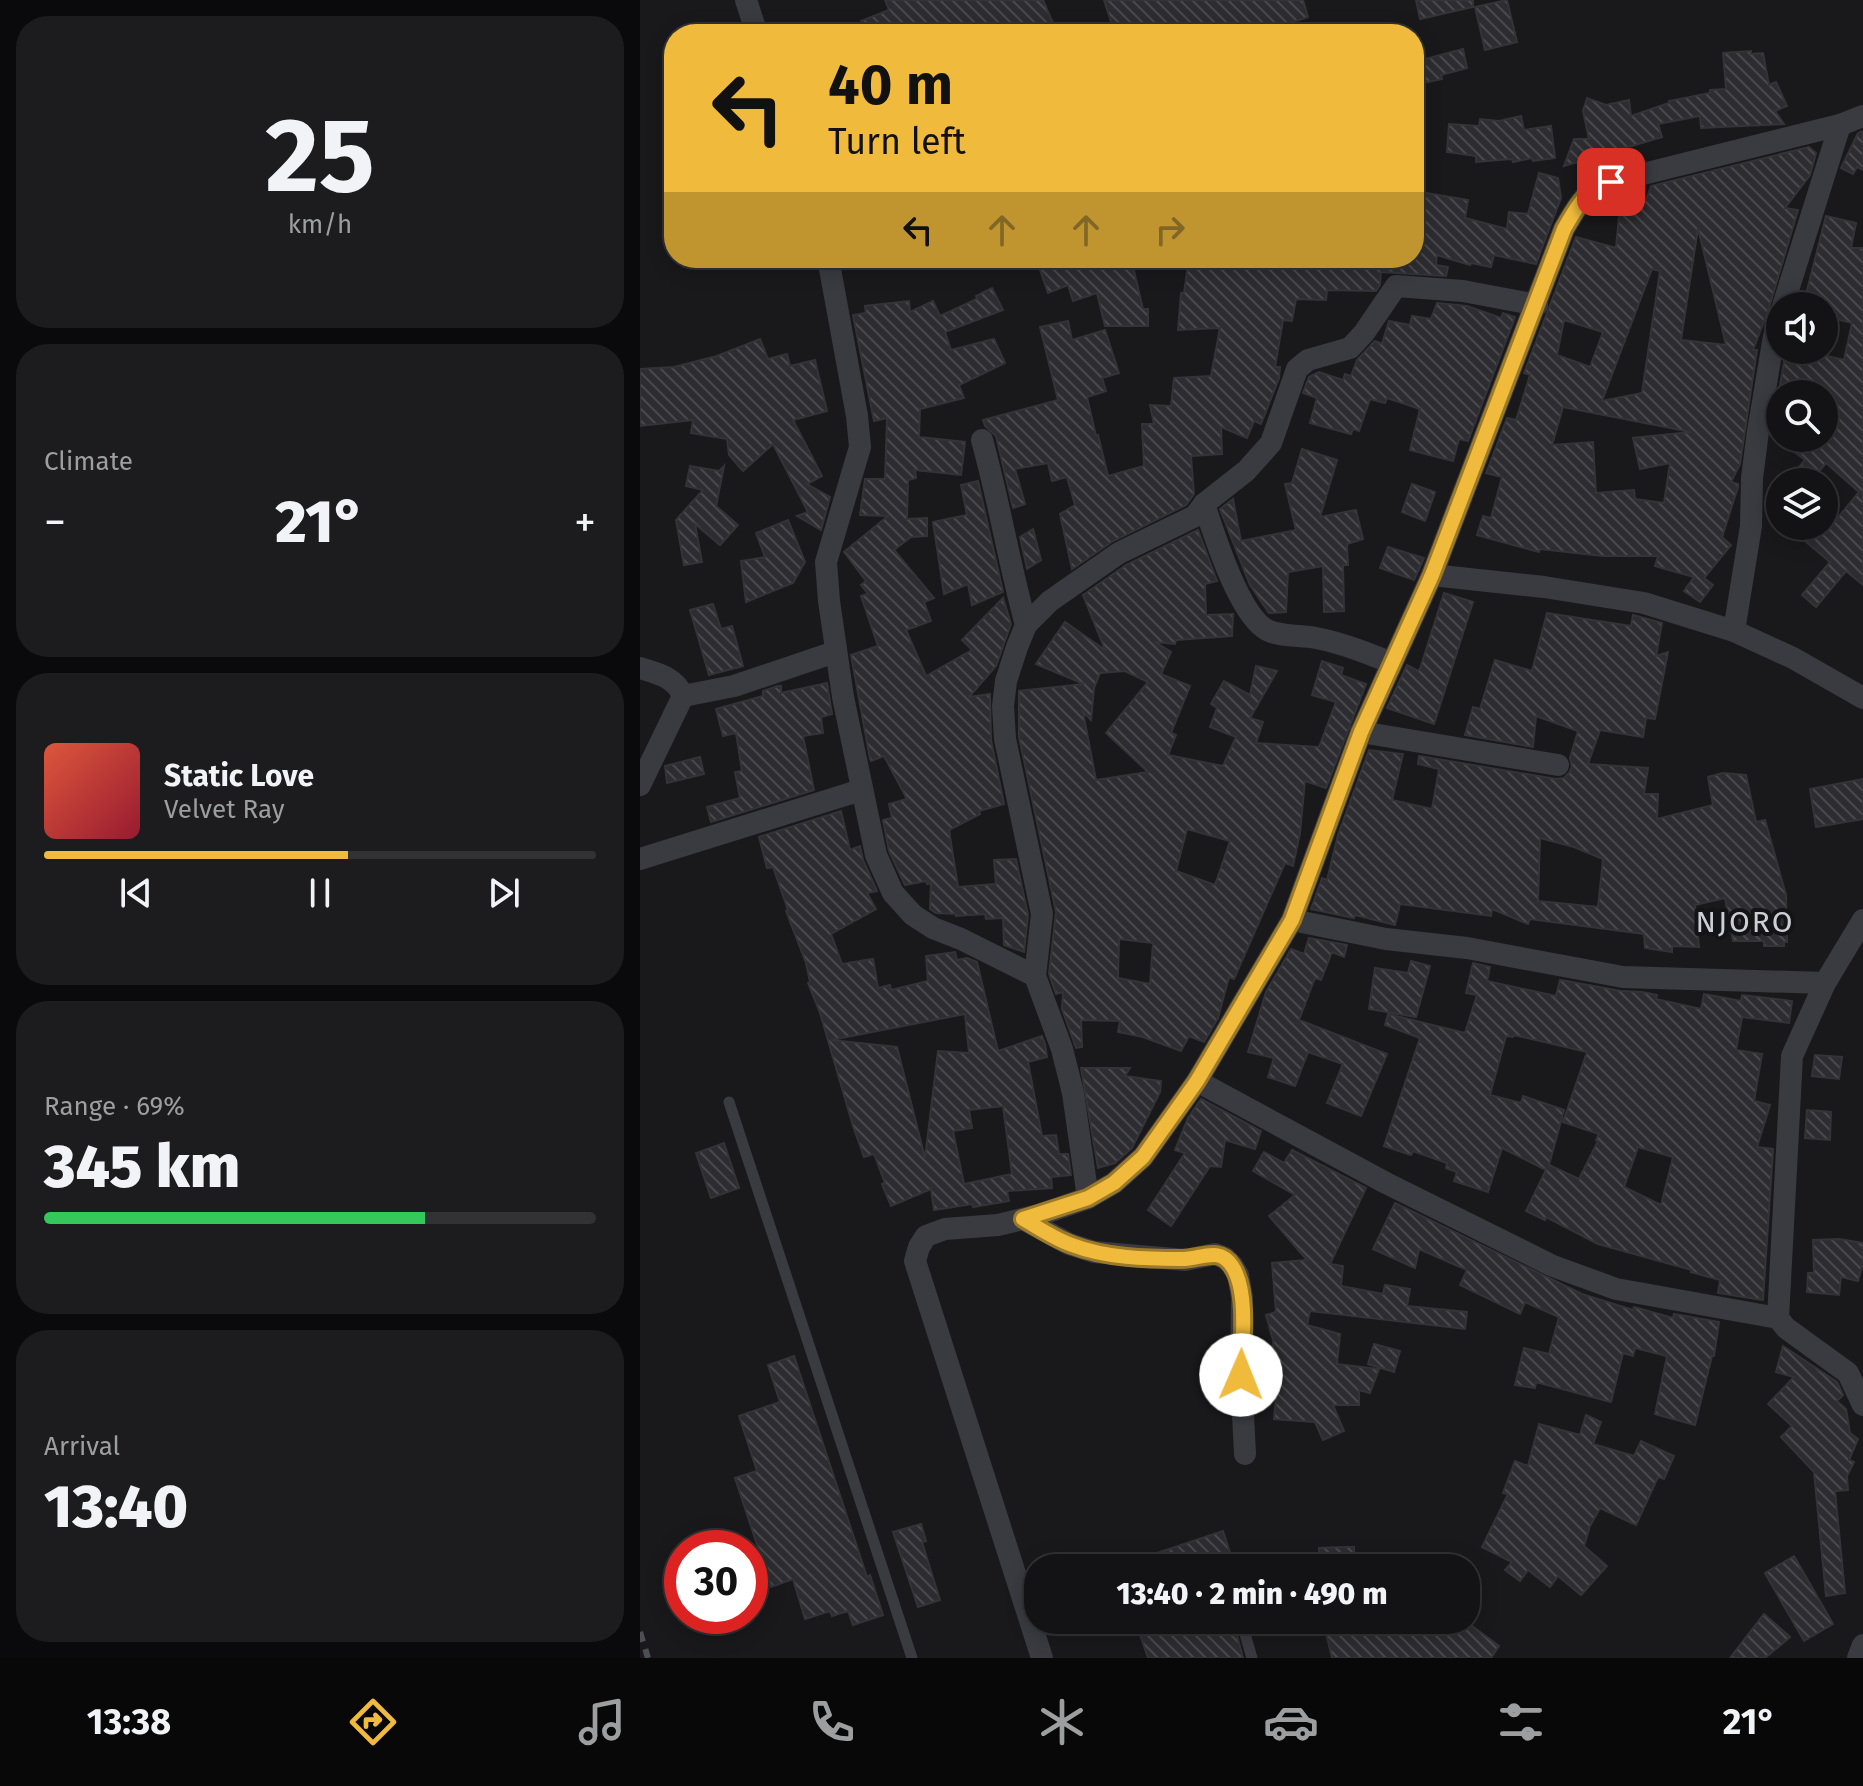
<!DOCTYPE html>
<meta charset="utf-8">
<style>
body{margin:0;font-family:"Fira Sans",sans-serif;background:#1c1c1e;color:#f1f3f6;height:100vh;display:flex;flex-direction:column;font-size:30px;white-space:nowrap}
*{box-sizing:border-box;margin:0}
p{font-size:26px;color:#9d9ea0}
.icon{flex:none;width:44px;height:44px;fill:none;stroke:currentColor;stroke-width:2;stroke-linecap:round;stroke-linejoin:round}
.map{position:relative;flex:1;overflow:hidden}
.details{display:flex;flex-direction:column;gap:16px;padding:16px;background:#0a0a0c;width:640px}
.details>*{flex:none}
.banner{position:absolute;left:24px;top:24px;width:760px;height:244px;border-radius:32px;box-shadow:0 4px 20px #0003,0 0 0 2px #323234;background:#f0bb3d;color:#111;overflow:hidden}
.fabs{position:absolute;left:1126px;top:292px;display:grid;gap:16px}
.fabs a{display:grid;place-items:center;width:72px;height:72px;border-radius:50%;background:#131315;box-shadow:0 4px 20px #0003,0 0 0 2px #323234;font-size:40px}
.speed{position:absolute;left:24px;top:1530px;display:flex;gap:16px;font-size:40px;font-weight:700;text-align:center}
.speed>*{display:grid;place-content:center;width:104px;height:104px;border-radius:50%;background:#131315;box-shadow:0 4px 20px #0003,0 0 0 2px #323234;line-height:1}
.speed .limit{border:12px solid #d22;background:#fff;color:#111}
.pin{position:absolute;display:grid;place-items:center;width:68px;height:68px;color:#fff;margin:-34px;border-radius:16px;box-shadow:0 4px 12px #0006}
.me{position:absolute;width:88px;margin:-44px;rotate:1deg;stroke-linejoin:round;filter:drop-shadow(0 0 6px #0008)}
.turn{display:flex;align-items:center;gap:28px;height:168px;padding:0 32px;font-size:36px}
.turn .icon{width:104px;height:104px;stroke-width:2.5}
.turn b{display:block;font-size:56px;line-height:68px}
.lanes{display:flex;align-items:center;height:76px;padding:0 32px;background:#0003;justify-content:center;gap:40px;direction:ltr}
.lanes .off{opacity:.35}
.big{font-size:60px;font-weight:800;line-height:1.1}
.details .widget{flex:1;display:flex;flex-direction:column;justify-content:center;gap:12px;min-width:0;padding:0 28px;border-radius:32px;background:#1c1c1e}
.details .dial{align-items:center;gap:0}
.dial b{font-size:104px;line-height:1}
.song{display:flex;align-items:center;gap:24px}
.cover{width:96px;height:96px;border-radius:12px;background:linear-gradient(135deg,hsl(10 70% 55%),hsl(350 70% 35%))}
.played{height:8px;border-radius:4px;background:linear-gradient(90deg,#f0bb3d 55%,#323234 55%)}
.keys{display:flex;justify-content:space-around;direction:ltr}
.heat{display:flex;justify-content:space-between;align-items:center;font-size:44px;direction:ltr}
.charge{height:12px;border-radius:6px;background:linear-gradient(90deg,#34c759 69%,#323234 0)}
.trip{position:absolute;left:384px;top:1554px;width:456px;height:80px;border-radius:32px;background:#131315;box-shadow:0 4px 20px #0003,0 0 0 2px #323234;font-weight:800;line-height:80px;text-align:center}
.tab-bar{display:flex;height:128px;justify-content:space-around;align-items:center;background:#080808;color:#9d9ea0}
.tab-bar .icon{width:56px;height:56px}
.tab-bar .on{color:#f0bb3d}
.tab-bar b{font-size:36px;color:#f1f3f6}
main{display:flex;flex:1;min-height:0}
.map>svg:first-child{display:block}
.building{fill:url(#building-back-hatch);stroke:#343338;stroke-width:2;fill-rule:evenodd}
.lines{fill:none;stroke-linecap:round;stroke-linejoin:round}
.service{stroke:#3a3b41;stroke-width:11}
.minor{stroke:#3a3b41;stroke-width:22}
.rail{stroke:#4d4f56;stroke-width:6;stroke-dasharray:10 8;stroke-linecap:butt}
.route-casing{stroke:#9c7a28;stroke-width:20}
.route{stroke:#f0bb3d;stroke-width:14}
.labels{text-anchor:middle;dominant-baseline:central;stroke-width:8;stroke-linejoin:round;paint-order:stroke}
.quarter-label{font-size:30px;letter-spacing:2px;fill:#cdcfd7;stroke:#141417}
</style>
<main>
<section class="details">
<div class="widget dial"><b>25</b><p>km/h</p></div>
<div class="widget"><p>Climate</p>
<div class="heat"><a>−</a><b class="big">21°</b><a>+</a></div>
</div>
<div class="widget">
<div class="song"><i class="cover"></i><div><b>Static Love</b><p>Velvet Ray</p></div></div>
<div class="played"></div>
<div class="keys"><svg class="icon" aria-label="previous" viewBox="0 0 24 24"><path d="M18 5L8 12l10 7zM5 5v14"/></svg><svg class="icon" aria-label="pause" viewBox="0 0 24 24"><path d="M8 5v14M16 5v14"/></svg><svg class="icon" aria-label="next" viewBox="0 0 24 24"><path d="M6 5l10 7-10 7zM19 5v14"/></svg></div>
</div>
<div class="widget"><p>Range · 69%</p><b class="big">345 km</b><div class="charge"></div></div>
<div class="widget"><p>Arrival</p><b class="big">13:40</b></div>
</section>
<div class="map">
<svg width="1223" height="1658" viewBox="0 0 1223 1658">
<defs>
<pattern id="building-back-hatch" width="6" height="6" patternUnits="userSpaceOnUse" patternTransform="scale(2)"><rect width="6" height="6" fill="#2d2c30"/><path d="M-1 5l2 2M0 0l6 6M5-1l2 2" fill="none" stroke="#49484c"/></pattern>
</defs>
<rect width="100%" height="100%" fill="#19191c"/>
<g class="building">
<polygon points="245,0 403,0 413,23 390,34 287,34 284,26 264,34 226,34 221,21 249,10"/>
<polygon points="464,0 663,0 668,17 617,34 475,34"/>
<polygon points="776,0 833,0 833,7 780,19"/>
<polygon points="867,0 877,42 845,50 835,7"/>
<polygon points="823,49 827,68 801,75 802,79 774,85 774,62"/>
<polygon points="1111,51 1111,54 1123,53 1129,85 1136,82 1147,106 1135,111 1144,124 1061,128 1060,116 1018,124 1022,137 924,166 934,139 949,139 943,111 947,98 966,105 989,100 991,116 1029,103 1029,101 1070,93 1070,90 1086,89 1083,53"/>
<polygon points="881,116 884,130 911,126 915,158 893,161 892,158 873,162 872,159 836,162 836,156 807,152 809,124 839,126 840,119 859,121"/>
<polygon points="1223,131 1223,170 1217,167 1213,174 1201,168 1218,133"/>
<path d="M1169 147 1176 153 1170 175 1145 208 1158 210 1129 308 1113 350H1117L1100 464 1091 482 1098 484V487L1082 537 1091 545 1064 578 1073 585 1060 602 1044 591 1054 577 1015 566 1018 556H963L900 549 899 552 837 535 843 516 851 518 862 477 846 473 847 471 867 418 876 420 890 375 884 373 936 237 976 248 981 194 1006 200 1011 186ZM1058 228 1086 345 1041 340ZM1012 269 1020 271 1002 393 962 401ZM924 320 963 332 950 367 917 355ZM923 407 1051 432 993 438 1000 469 1030 463 1024 503 995 499 994 490 956 493 953 442 912 445Z"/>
<polygon points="899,173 918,178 921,198 896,264 854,255 851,267 831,263 830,265 797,255 796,265 808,267 806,276 741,272 740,285 736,291 687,290 686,300 656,299 652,321 643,320 635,367 640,367 639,378 621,424 614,421 607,438 581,427 582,454 551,456 554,494 546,505 473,541 432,569 420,514 435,505 427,477 412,481 408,463 375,469 385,504 373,508 356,436 345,426 343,420 418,400 400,327 428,321 432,340 465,330 479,373 462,378 466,391 447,397 456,436 458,435 468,476 504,466 502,424 514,424 510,405 531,406 534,378 571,376 580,328 538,330 541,293 544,293 549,258 758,258 774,261 774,191 828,200 825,218 867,229 869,212 888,214"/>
<polygon points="1186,216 1216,223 1211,248 1223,248 1223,585 1206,571 1176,607 1162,595 1190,562 1147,526 1191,526 1219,492 1186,463 1176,475 1170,475 1159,467 1165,460 1149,448 1156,438 1184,438 1184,394 1140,394 1140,426 1134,421 1146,350 1162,350 1204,360 1212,323 1184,316 1184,306 1163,306"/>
<polygon points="423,258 491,258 503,309 508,309 508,326 465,326 457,293 433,301 428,285 408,293 399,267"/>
<polygon points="352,288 363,310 305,332 311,350 354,339 365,363 319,385 324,398 280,409 279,437 325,442 321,475 275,470 276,478 268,480 267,519 287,518 287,536 271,537 254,550 294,598 284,602 291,621 266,630 286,676 332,650 322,640 363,598 371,624 356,666 329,697 350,694 351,740 364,804 339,811 340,814 309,830 318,887 356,884 354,860 376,859 388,915 384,952 364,945 363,918 346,919 345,914 316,916 316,914 296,913 290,909 291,883 287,884 286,881 265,885 249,851 243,820 252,818 249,804 267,799 244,756 231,761 230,759 211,655 238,646 221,596 228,594 221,585 226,581 204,552 248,516 220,515 225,479 245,479 247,418 234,421 213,315 226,313 225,306 269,301 270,312 293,301 300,316 337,299 336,296"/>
<polygon points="797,303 827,306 861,318 863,313 875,317 828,441 819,439 813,461 770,450 780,409 747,398 745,403 730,399 719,431 713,429 711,434 670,423 677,398 663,393 669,377 679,372 703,380 705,374 711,376 717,360 735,341 742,344 749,321 770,325 772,316 791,319"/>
<polygon points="120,339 128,359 147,354 150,366 175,360 187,411 153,420 182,476 167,484 190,497 181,530 157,516 168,512 133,444 103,471 89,455 87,439 51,433 53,420 0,426 0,369 34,367 77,356"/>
<polygon points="662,449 697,460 680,517 716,510 723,539 707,544 708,565 703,565 704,611 684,612 683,566 648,572 646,612 629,613 610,585 580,509 593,499 601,541 656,530 645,484 652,483"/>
<polygon points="50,466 79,471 84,466 76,506 98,525 80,545 55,524 62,562 44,565 36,520 63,490 46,486"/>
<polygon points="338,481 363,592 332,605 328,584 304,594 293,522 327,515 321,485"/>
<polygon points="772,484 795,492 785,521 762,512"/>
<polygon points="148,520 165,562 153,583 106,602 101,561 125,557 116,533"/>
<polygon points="393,529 401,560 387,569 380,537"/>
<path d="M558 530 577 581 565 584 566 615 593 614 592 636 536 640 535 644 515 642 531 652 521 674 550 686 531 733 536 735 528 755 583 766 596 737 570 727 577 708 571 704 584 681 610 695 616 666 637 671 610 718 623 722 616 743 679 747 696 702 672 695 682 661 703 668 701 675 726 684 686 788 665 781 660 833 653 866 645 863 594 979 589 977 578 1018 564 1042 549 1036 541 1051 503 1037 478 1032 480 1021 441 1020 442 1047 436 1048 422 1009 423 992 416 994 409 974 416 912 379 737V691L444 684 396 664 425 622 465 650 443 595 486 565ZM485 671 508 682 466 733 508 772 456 780 443 712 451 720 454 688 460 673ZM547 829 590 841 575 885 536 871ZM479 939 513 943 510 984 478 978Z"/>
<polygon points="748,547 784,558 774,580 740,568"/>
<polygon points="804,593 833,602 794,724 747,708 767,665 778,671 780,669"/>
<polygon points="73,604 81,629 92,626 103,666 69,675 50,610"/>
<path d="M907 613 991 626 993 615 1022 623 1016 656 1028 652 1015 719 1006 718 1003 737 960 730 948 764 1008 768 1004 794H1018L1017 819 1073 805 1068 777 1083 773 1106 775 1116 822 1125 820 1146 895 1147 942H1144V946H1124V941H1093L1085 898 1055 905 1059 947 1032 946V952L1005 948 1004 934 890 919 888 924 852 909 851 916 760 904 755 925 715 915 714 918 671 909 682 878 687 880 698 835 729 750 763 754 752 800 792 809 799 769 778 764 779 756 916 779 924 778 929 773 932 767 930 758 938 731 896 716 893 747 825 735 833 707 840 709 855 660 892 671ZM900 838 934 847 963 859 958 907 898 901Z"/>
<polygon points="187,683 192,714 181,717 183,733 163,736 174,790 71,822 67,807 100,798 95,772 102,771 96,733 83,736 76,709 123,696 123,691 138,686 141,686 141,693"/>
<polygon points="60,757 64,774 27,783 25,766"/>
<polygon points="1223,779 1223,819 1176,827 1170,789"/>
<path d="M201 811 210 850 220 846 223 860 237 891 227 893 236 909 191 934 202 964 233 959 238 988 250 985 251 990 288 981 286 956 315 952 317 960 327 958 337 962 358 1051 402 1036 405 1044 407 1057 388 1062 402 1136 416 1135 419 1154H428L431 1175 411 1177 412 1188 367 1191 369 1201 333 1207 332 1204 294 1210 291 1189 251 1206 242 1184 245 1183 234 1154 224 1157 213 1126 180 1013 168 983 170 982 166 963 146 911 148 910 133 867 127 868 119 837ZM325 1014 329 1053 298 1051 285 1158 257 1047 191 1040ZM363 1106 372 1174 324 1184 313 1131 332 1128 329 1110Z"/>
<polygon points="669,938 707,945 704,957 692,952 681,980 675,978 659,1020 747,1054 721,1116 687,1103 703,1064 668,1052 655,1086 628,1077 634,1058 608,1052 626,992 651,949 664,954"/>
<polygon points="771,961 790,966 776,1017 729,1009 735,968 768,973"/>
<path d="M833 963 850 967 847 981 916 996 920 980 981 991 1002 992 1017 995 1016 999 1061 1009 1064 994 1101 1001 1102 995 1152 1001 1149 1023 1102 1017 1096 1050 1122 1054 1114 1101 1130 1105 1117 1147 1133 1149 1123 1300 1078 1293 1080 1280 1051 1272 1052 1270 958 1244 906 1217 905 1220 886 1211 906 1170 862 1148 848 1192 814 1181 817 1172 806 1168 807 1163 773 1151 771 1155 744 1146 780 1038 745 1025 748 1014 825 1033 837 995 826 993ZM874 1035 947 1052 923 1122 959 1134 956 1140 958 1141 939 1179 909 1165 924 1110 883 1096 881 1103 850 1095 866 1036 873 1037ZM998 1147 1033 1157 1021 1205 984 1187Z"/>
<polygon points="1175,1055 1202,1057 1199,1079 1172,1076"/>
<polygon points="441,1068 490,1068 485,1076 521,1081 520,1092 492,1148 475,1163 458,1168"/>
<polygon points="561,1099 621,1131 615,1149 585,1140 581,1167 570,1166 531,1226 508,1210 545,1153 535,1150 548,1118"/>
<polygon points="1167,1110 1191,1112 1190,1140 1165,1138"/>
<polygon points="84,1143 99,1188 71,1198 56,1153"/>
<polygon points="652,1150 726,1188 690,1264 703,1266 701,1286 743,1294 745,1285 770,1289 767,1306 827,1312 825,1329 670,1311 667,1325 700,1334 697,1364 739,1369 730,1393 719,1390 719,1405 693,1405 704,1431 683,1440 675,1422 634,1419 638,1376 634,1376 633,1340 626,1315 636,1312 632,1263 667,1260 629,1216 655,1195 613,1171 624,1152 644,1163"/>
<polygon points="755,1203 942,1294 993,1310 994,1307 1033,1318 1034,1314 1079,1322 1074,1356 1072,1356 1055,1425 1015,1414 1027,1356 995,1348 993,1356 983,1353 971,1402 896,1382 895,1388 875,1385 884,1348 909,1354 919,1317 885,1302 880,1314 820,1285 827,1270 779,1249 775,1268 733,1249"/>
<polygon points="1199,1239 1223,1243 1223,1262 1218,1281 1201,1277 1199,1295 1167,1292 1168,1273 1174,1273 1173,1240"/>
<polygon points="734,1344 760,1351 754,1372 728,1364"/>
<polygon points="1143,1346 1197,1382 1203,1395 1197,1401 1206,1409 1210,1433 1218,1439 1209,1460 1214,1462 1207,1476 1208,1490 1195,1491 1205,1593 1186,1596 1174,1472 1141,1437 1152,1426 1128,1404 1154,1377 1136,1372"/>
<polygon points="154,1356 227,1577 230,1575 243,1615 213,1625 208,1611 192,1616 190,1611 165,1619 153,1579 131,1587 95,1478 117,1471 99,1416 140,1402 128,1365"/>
<polygon points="946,1415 961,1422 953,1444 994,1456 1001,1441 1034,1456 1024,1479 1018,1477 996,1525 960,1508 950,1526 944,1546 967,1566 941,1595 918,1576 910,1587 888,1570 880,1581 865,1570 872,1562 842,1547 868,1494 863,1493 875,1461 888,1466 899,1424 940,1435"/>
<polygon points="281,1524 286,1541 282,1542 300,1600 278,1607 253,1532"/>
<polygon points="583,1531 595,1568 481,1568 481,1565"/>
<polygon points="704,1547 714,1547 715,1568 680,1568 679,1548"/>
<polygon points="1154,1556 1193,1624 1164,1641 1125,1573"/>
<polygon points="1124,1614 1150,1637 1125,1658 1090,1658"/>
<polygon points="495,1620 593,1620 603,1658 508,1658"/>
<polygon points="683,1620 824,1620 859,1646 851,1658 692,1658"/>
</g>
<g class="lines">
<g class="service">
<polyline points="89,1102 272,1658"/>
<polyline points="601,1620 612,1658"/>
</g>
<g class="minor">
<polyline points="106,0 117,34"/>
<polyline points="188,258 217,416 220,447 186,562 189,601 203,697 236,855 253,893 273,915 293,928 321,939 395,976"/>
<polyline points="1143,306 1200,125"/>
<path d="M342 440C359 501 369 563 386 625"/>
<path d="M564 504C574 534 599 615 627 630 640 637 661 635 676 638 702 643 727 653 752 663"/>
<polyline points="792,575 904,587 1004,603 1094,631 1153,658 1223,698"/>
<polyline points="1094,631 1111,526 1112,478 1118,431 1134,336 1140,317"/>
<path d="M0 668C18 673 36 678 43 696L0 785"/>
<polyline points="43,696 94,686 195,652"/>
<polyline points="721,732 918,765"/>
<polyline points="0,859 221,790"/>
<polyline points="652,920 746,939 827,948 983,977 1185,983"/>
<polyline points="1223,920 1185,983 1152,1056 1138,1318 1146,1328 1208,1373 1223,1405"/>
<polyline points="557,1081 746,1183 913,1266 976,1289 1138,1318"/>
<polyline points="448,1198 433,1093 422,1049 395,976 402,914 365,739 363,706 366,681 377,647 386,625 410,601 479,553 555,516 564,504 606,471 631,443 657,369 668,360 710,348 724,333 756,286 823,291 897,305"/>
<polyline points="383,1219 429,1244 454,1252 545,1260 575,1254 585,1258 592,1265 598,1275 602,1297 601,1375 605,1454"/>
<path d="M402 1658 275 1261 279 1247 286 1236 305 1229 358 1225 399 1215 448 1198 474 1183 503 1157 557 1081 652 920 721 732 792 575 924 229C937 207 945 189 971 182L1200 125 1223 116"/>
<polyline points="1218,1658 1223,1645"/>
</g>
<polyline class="rail" points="0,1632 8,1658"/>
</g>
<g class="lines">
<g class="route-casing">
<path id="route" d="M601 1375C602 1346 609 1291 592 1266 579 1246 561 1259 542 1259 506 1259 466 1258 432 1245 415 1239 399 1228 383 1219L448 1198 474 1183 503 1157 557 1081 652 920 721 732 792 575 924 229C937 207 945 189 971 182"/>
</g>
<use href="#route" class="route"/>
</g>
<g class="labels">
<g class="quarter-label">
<text x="1105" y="922">NJORO</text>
</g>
</g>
</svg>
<div class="fabs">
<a><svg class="icon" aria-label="sound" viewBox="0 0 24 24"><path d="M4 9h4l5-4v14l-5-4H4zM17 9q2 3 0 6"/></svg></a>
<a><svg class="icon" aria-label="search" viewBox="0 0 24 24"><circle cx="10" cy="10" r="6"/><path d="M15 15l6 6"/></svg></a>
<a><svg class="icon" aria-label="layers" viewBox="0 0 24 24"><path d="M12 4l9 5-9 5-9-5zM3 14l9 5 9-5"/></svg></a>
</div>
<div class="speed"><div class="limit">30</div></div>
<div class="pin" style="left:971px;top:182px;background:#d93025"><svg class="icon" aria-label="arrive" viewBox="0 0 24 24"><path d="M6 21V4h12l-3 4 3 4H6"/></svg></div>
<svg class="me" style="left:601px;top:1375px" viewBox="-20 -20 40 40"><circle r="19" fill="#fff"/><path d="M0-13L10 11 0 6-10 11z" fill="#f0bb3d"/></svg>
<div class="trip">13:40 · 2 min · 490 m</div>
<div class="banner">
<div class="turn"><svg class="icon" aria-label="left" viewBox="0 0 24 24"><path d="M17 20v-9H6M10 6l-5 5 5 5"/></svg><div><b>40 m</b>Turn left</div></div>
<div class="lanes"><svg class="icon" aria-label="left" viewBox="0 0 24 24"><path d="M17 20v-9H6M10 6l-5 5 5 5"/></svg><svg class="icon off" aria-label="ahead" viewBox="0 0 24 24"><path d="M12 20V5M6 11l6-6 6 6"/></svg><svg class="icon off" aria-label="ahead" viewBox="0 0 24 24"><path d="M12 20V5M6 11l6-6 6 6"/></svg><svg class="icon off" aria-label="right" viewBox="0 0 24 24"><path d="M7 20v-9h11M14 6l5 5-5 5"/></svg></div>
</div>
</div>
</main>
<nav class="tab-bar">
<b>13:38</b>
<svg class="icon on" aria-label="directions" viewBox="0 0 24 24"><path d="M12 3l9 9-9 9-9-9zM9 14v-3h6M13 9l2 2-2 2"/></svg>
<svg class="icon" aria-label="music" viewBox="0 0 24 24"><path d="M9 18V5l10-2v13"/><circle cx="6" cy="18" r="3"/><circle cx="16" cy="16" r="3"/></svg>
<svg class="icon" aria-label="phone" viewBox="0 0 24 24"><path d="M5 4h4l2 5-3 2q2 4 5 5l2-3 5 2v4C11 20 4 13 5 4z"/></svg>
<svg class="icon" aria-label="climate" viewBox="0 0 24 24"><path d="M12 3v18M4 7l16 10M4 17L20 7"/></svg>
<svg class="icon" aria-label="car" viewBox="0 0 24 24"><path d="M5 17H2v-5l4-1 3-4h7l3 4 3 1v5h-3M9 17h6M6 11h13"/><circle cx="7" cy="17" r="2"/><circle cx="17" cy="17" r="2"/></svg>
<svg class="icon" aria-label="filters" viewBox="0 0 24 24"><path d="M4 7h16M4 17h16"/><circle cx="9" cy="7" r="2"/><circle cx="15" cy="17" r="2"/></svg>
<b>21°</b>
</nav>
